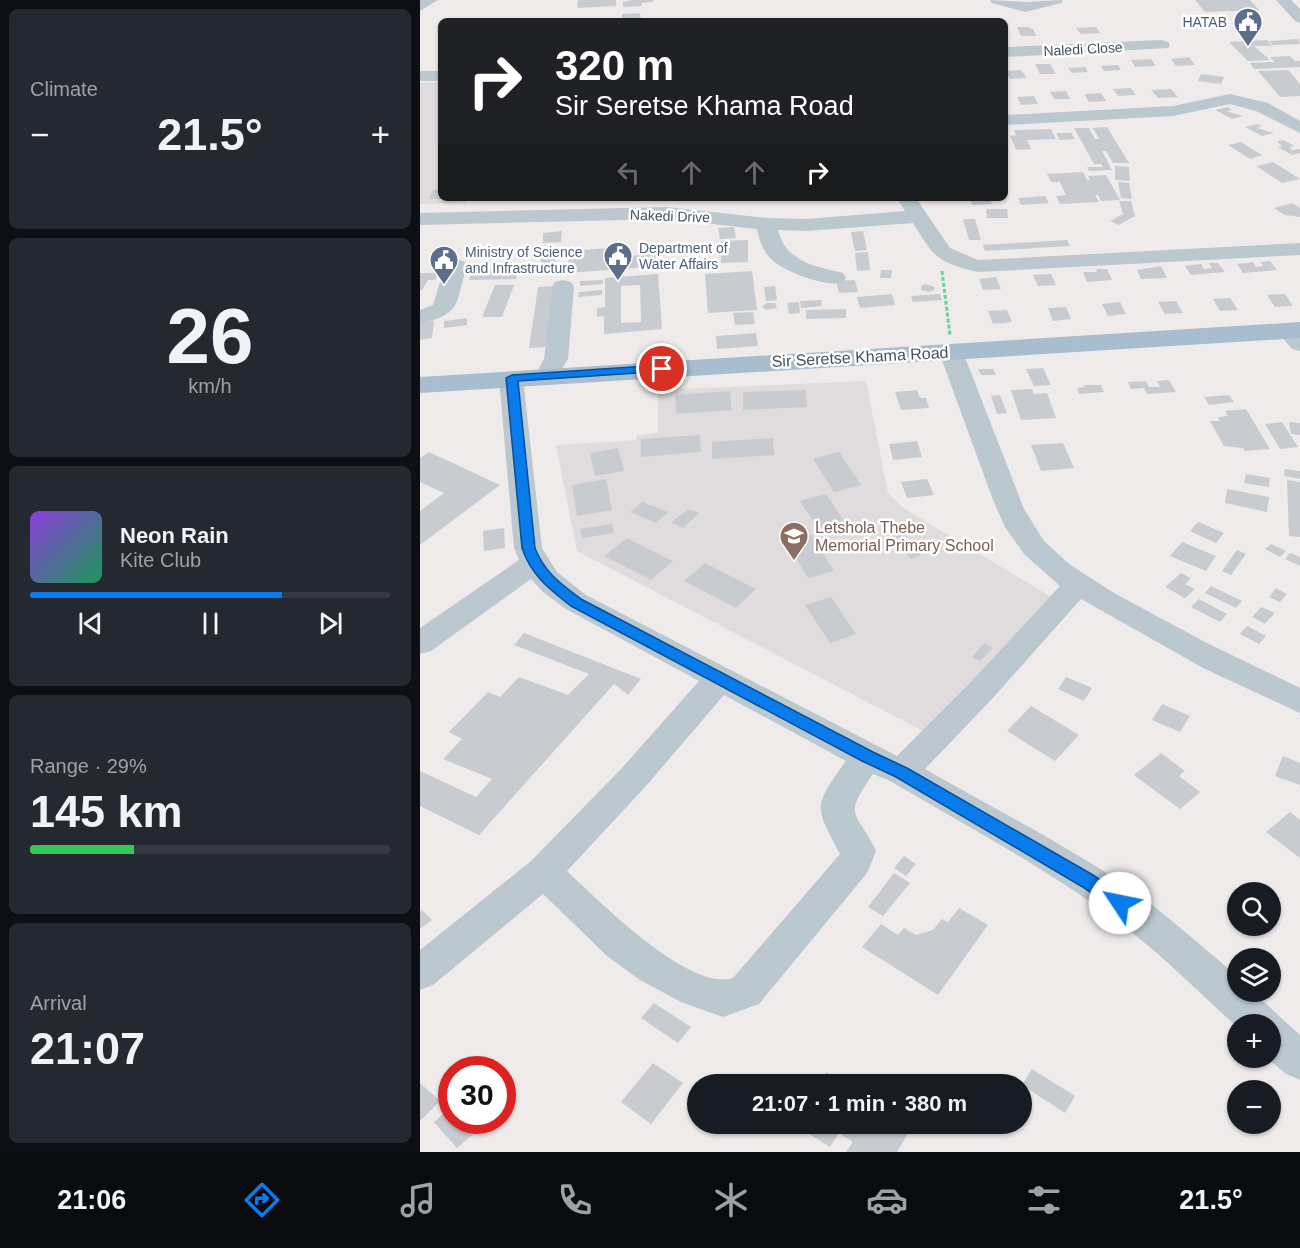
<!DOCTYPE html>
<meta charset="utf-8">
<style>
body{margin:0;font-family:Arial,sans-serif;background:#242831;color:#f1f3f6;height:100vh;display:flex;flex-direction:column;font-size:22px;white-space:nowrap}
*{box-sizing:border-box;margin:0}
p{font-size:20px;color:#9ea1a6}
.icon{flex:none;width:33px;height:33px;fill:none;stroke:currentColor;stroke-width:2;stroke-linecap:round;stroke-linejoin:round}
.map{position:relative;flex:1;overflow:hidden}
.drawer{display:flex;flex-direction:column;gap:9px;padding:9px;background:#0d0f14;width:420px}
.drawer>*{flex:none}
.hud{position:absolute;left:18px;top:18px;width:570px;height:183px;border-radius:9px;box-shadow:0 2px 4px #0004;background:#202124;color:#fff;overflow:hidden}
.controls{position:absolute;left:807px;top:882px;display:grid;gap:12px}
.controls a{display:grid;place-items:center;width:54px;height:54px;border-radius:50%;background:#171b24;box-shadow:0 2px 4px #0004;font-size:30px}
.speed{position:absolute;left:18px;top:1056px;display:flex;gap:12px;font-size:30px;font-weight:700;text-align:center}
.speed>*{display:grid;place-content:center;width:78px;height:78px;border-radius:50%;background:#171b24;box-shadow:0 2px 4px #0004;line-height:1}
.speed .limit{border:9px solid #d22;background:#fff;color:#111}
.pin{position:absolute;display:grid;place-items:center;width:51px;height:51px;color:#fff;margin:-26px;border:3px solid #fff;border-radius:50%;box-shadow:0 2px 6px #0007}
.me{position:absolute;width:66px;margin:-33px;rotate:304deg;stroke-linejoin:round;filter:drop-shadow(0 0 4px #0008)}
.turn{display:flex;align-items:center;gap:21px;height:126px;padding:0 18px;font-size:27px}
.turn .icon{width:78px;height:78px;stroke-width:2.5}
.turn b{display:block;font-size:42px;line-height:51px}
.lanes{display:flex;align-items:center;height:57px;padding:0 18px;background:#0003;justify-content:center;gap:30px;direction:ltr}
.lanes .off{opacity:.35}
.big{font-size:45px;font-weight:800;line-height:1.1}
.drawer .card{flex:1;display:flex;flex-direction:column;justify-content:center;gap:9px;min-width:0;padding:0 21px;border-radius:9px;background:#242831}
.drawer .dial{align-items:center;gap:0}
.dial b{font-size:78px;line-height:1}
.song{display:flex;align-items:center;gap:18px}
.cover{width:72px;height:72px;border-radius:9px;background:linear-gradient(135deg,hsl(270 70% 55%),hsl(150 70% 35%))}
.played{height:6px;border-radius:3px;background:linear-gradient(90deg,#097beb 70%,#363941 70%)}
.keys{display:flex;justify-content:space-around;direction:ltr}
.heat{display:flex;justify-content:space-between;align-items:center;font-size:33px;direction:ltr}
.charge{height:9px;border-radius:4px;background:linear-gradient(90deg,#34c759 29%,#363941 0)}
.trip{position:absolute;left:267px;top:1074px;width:345px;height:60px;border-radius:30px;background:#171b24;box-shadow:0 2px 4px #0004;font-weight:800;line-height:60px;text-align:center}
.dock{display:flex;height:96px;justify-content:space-around;align-items:center;background:#090b0e;color:#9ea1a6}
.dock .icon{width:42px;height:42px}
.dock .active{color:#097beb}
.dock b{font-size:27px;color:#f1f3f6}
main{display:flex;flex:1;min-height:0}
.map>svg:first-child{display:block}
.education{fill:#e0dcdd}
.building{fill:#c8ccd1;fill-rule:evenodd}
.lines{fill:none;stroke-linecap:round;stroke-linejoin:round}
.path{stroke:#6ad398;stroke-width:3;stroke-dasharray:4 2;stroke-linecap:butt}
.minor{fill:#bbc8d0;fill-rule:evenodd}
.major{fill:#a8bece;fill-rule:evenodd}
.route{fill:#097beb;stroke:#065099;stroke-width:1.5}
.labels{text-anchor:middle;dominant-baseline:central;stroke-width:5;stroke-linejoin:round;paint-order:stroke}
.far-service-label{font-size:14px;fill:#4e5e75;stroke:#fff;text-anchor:start}
.far-street-label{font-size:14px;fill:#43515b;stroke:#fff}
.street-label{font-size:16px;fill:#43515b;stroke:#fff}
.education-label{font-size:16px;fill:#785e54;stroke:#fff;text-anchor:start}
</style>
<main>
<section class="drawer">
<div class="card"><p>Climate</p>
<div class="heat"><a>−</a><b class="big">21.5°</b><a>+</a></div>
</div>
<div class="card dial"><b>26</b><p>km/h</p></div>
<div class="card">
<div class="song"><i class="cover"></i><div><b>Neon Rain</b><p>Kite Club</p></div></div>
<div class="played"></div>
<div class="keys"><svg class="icon" aria-label="previous" viewBox="0 0 24 24"><path d="M18 5L8 12l10 7zM5 5v14"/></svg><svg class="icon" aria-label="pause" viewBox="0 0 24 24"><path d="M8 5v14M16 5v14"/></svg><svg class="icon" aria-label="next" viewBox="0 0 24 24"><path d="M6 5l10 7-10 7zM19 5v14"/></svg></div>
</div>
<div class="card"><p>Range · 29%</p><b class="big">145 km</b><div class="charge"></div></div>
<div class="card"><p>Arrival</p><b class="big">21:07</b></div>
</section>
<div class="map">
<svg width="880" height="1152" viewBox="0 0 880 1152">
<rect width="100%" height="100%" fill="#efebeb"/>
<g class="education">
<polygon points="21,82 21,198 47,198 46,203 0,204 0,83"/>
<polygon points="446,381 468,493 485,509 633,598 505,732 157,551 136,445 216,440 217,435 238,433 238,390"/>
</g>
<g class="building">
<polygon points="158,0 196,0 196,6 157,8"/>
<polygon points="212,0 233,0 233,2 222,3 222,6 203,7 203,2"/>
<polygon points="775,0 830,0 839,10 785,12"/>
<polygon points="220,13 221,20 202,21 202,14"/>
<polygon points="597,27 608,27 613,29 616,36 601,36"/>
<polygon points="676,27 680,33 661,34 656,28"/>
<polygon points="879,39 880,44 853,45 849,41"/>
<polygon points="847,40 852,46 834,46 850,60 828,61 809,42"/>
<polygon points="870,56 875,61 880,61 880,67 834,69 830,63 855,62 850,57"/>
<polygon points="769,57 775,65 756,66 751,59"/>
<polygon points="731,59 736,66 715,67 711,60"/>
<polygon points="615,64 630,64 636,74 620,74"/>
<polygon points="698,65 701,70 684,71 681,66"/>
<polygon points="665,67 668,72 652,73 648,68"/>
<polygon points="601,70 607,78 590,79 585,71"/>
<polygon points="868,70 880,84 880,96 860,97 838,71"/>
<polygon points="781,74 804,77 801,84 778,81"/>
<polygon points="711,88 716,95 698,96 693,89"/>
<polygon points="751,89 758,97 738,98 731,90"/>
<polygon points="646,91 650,99 634,99 630,92"/>
<polygon points="681,93 686,101 669,102 664,94"/>
<polygon points="614,96 618,104 601,105 597,97"/>
<polygon points="808,107 812,110 807,111 823,116 812,119 795,110"/>
<polygon points="837,124 842,126 837,128 854,133 842,136 825,127"/>
<polygon points="687,127 709,163 693,163 686,151 682,151 692,170 669,171 667,167 683,167 681,164 674,164 654,128 669,128 675,139 679,139 673,128"/>
<polygon points="631,129 636,139 607,140 611,149 596,150 590,136 596,135 594,130"/>
<polygon points="636,133 651,133 655,139 640,140"/>
<polygon points="863,140 875,146 870,147 872,150 880,149 880,153 872,155 858,147 862,146 857,141"/>
<polygon points="821,142 842,155 830,159 808,145"/>
<polygon points="853,162 880,179 862,183 836,166"/>
<polygon points="695,166 709,167 710,181 695,180"/>
<polygon points="663,172 667,180 670,180 668,176 686,175 700,200 681,201 678,195 675,195 679,202 640,204 636,196 646,195 640,182 631,182 627,174"/>
<polygon points="698,182 709,183 712,199 701,198"/>
<polygon points="21,189 20,199 9,199 13,190"/>
<polygon points="625,196 629,203 601,205 598,198"/>
<polygon points="570,199 572,204 552,205 550,200"/>
<polygon points="699,201 711,201 715,216 699,225 690,221 703,214"/>
<polygon points="872,203 880,208 880,217 865,215 854,208"/>
<polygon points="566,209 587,209 588,218 567,218"/>
<polygon points="543,219 555,219 561,240 549,240"/>
<polygon points="314,227 316,238 300,239 298,228"/>
<polygon points="142,231 141,242 123,243 123,233"/>
<polygon points="443,231 447,250 435,251 431,232"/>
<polygon points="328,240 328,262 301,263 301,241"/>
<polygon points="647,240 650,246 565,251 563,245"/>
<polygon points="203,247 203,256 239,254 239,266 148,273 149,251"/>
<polygon points="448,252 450,270 437,271 435,253"/>
<polygon points="136,255 135,267 120,268 121,256"/>
<polygon points="850,261 857,270 823,273 817,264 833,262 836,267 844,266 840,262"/>
<polygon points="789,263 798,263 805,272 771,275 765,266 781,264 784,269 792,268"/>
<polygon points="741,266 747,278 721,279 717,270"/>
<polygon points="676,269 687,269 692,280 667,282 663,272 677,272"/>
<polygon points="99,270 96,279 49,280 52,271"/>
<polygon points="461,270 472,270 471,278 460,278"/>
<polygon points="332,271 337,310 288,313 285,274"/>
<polygon points="0,273 19,273 15,280 8,280 2,290 0,290"/>
<path d="M238 274 242 329 184 334V316L177 317V308L185 307V278ZM220 285 221 322 201 323V286Z"/>
<polygon points="631,274 636,285 618,286 613,275"/>
<polygon points="576,277 581,289 563,290 559,279"/>
<polygon points="183,280 183,284 160,286 160,281"/>
<polygon points="435,280 438,292 419,293 416,281"/>
<polygon points="505,284 515,287 514,290 509,292 501,290 501,286"/>
<polygon points="75,285 94,285 82,317 62,317"/>
<polygon points="134,286 126,347 109,348 118,287"/>
<polygon points="355,286 357,300 346,301 344,287"/>
<polygon points="182,290 182,295 158,297 159,292"/>
<polygon points="472,294 475,305 440,308 437,297"/>
<polygon points="520,294 522,300 493,302 491,296"/>
<polygon points="865,294 873,306 855,307 847,295"/>
<polygon points="810,298 818,310 800,311 793,299"/>
<polygon points="401,300 402,306 381,308 380,301"/>
<polygon points="756,301 763,313 745,314 738,302"/>
<polygon points="379,302 380,313 369,314 367,303"/>
<polygon points="700,302 706,314 688,316 682,304"/>
<polygon points="346,303 355,303 357,308 346,310 342,307"/>
<polygon points="646,307 651,319 633,321 628,308"/>
<polygon points="426,309 426,318 386,319 386,310"/>
<polygon points="587,310 592,322 573,324 568,311"/>
<polygon points="333,312 335,324 315,325 313,313"/>
<polygon points="47,318 47,325 24,328 24,321"/>
<polygon points="14,321 12,338 0,340 0,323"/>
<polygon points="336,333 338,346 297,349 296,336"/>
<polygon points="623,368 631,385 614,386 606,369"/>
<polygon points="558,369 573,369 576,375 561,375"/>
<polygon points="749,380 756,392 727,394 724,388 711,389 708,382 726,381 729,387 740,387 737,381"/>
<polygon points="664,385 681,385 684,392 659,394 657,388 665,387"/>
<polygon points="612,389 614,394 627,393 636,418 601,420 591,390"/>
<polygon points="386,390 387,407 323,410 323,392"/>
<polygon points="497,390 500,398 506,398 509,408 481,410 475,392"/>
<polygon points="310,391 312,410 256,414 255,395"/>
<polygon points="580,395 587,413 577,414 571,396"/>
<polygon points="809,395 814,402 789,405 784,397"/>
<polygon points="826,409 850,449 825,451 823,448 804,446 790,421 800,421 798,417 808,416 805,411"/>
<polygon points="862,422 878,447 860,449 845,424"/>
<polygon points="869,422 880,423 880,435 871,434"/>
<polygon points="280,435 281,452 221,457 221,439"/>
<polygon points="353,438 354,455 292,459 292,442"/>
<polygon points="497,441 502,457 473,460 469,444"/>
<polygon points="643,443 654,468 621,471 611,445"/>
<polygon points="198,448 204,471 175,476 170,453"/>
<polygon points="9,452 80,485 0,545 0,511 24,493 0,482 0,458"/>
<polygon points="419,452 441,485 414,492 393,459"/>
<polygon points="865,469 880,471 880,479 864,476"/>
<polygon points="826,474 850,478 849,487 824,483"/>
<polygon points="186,479 192,510 157,516 152,485"/>
<polygon points="507,479 514,495 487,498 481,482"/>
<polygon points="867,480 880,482 880,537 869,536"/>
<polygon points="807,489 849,497 847,512 805,503"/>
<polygon points="406,494 428,527 402,535 380,501"/>
<polygon points="222,502 248,512 236,523 210,512"/>
<polygon points="269,509 279,513 263,528 251,522"/>
<polygon points="778,522 804,533 796,543 770,531"/>
<polygon points="192,524 194,533 162,538 160,529"/>
<polygon points="84,528 85,548 64,551 63,531"/>
<polygon points="483,528 488,535 477,538 472,531"/>
<polygon points="391,534 414,571 388,578 366,541"/>
<polygon points="207,538 253,561 231,580 184,556"/>
<polygon points="762,542 796,556 786,571 750,556"/>
<polygon points="851,544 866,551 860,557 845,549"/>
<polygon points="494,546 501,555 491,559 484,550"/>
<polygon points="817,550 826,554 811,575 802,571"/>
<polygon points="870,553 880,557 880,566 865,559"/>
<polygon points="285,563 336,589 316,608 264,581"/>
<polygon points="761,573 771,578 765,584 775,589 765,598 745,587"/>
<polygon points="791,586 822,601 816,608 785,593"/>
<polygon points="856,588 867,594 860,602 849,597"/>
<polygon points="411,597 436,634 410,643 385,605"/>
<polygon points="779,599 807,614 800,622 771,607"/>
<polygon points="841,607 855,613 845,624 832,617"/>
<polygon points="827,626 846,636 839,644 820,634"/>
<polygon points="104,633 221,679 208,695 194,684 59,835 0,806 0,771 56,797 72,779 23,759 42,739 29,732 68,692 80,697 99,677 148,695 169,674 94,645"/>
<polygon points="564,643 573,648 560,661 552,657"/>
<polygon points="646,677 672,688 664,701 638,689"/>
<polygon points="742,704 770,716 760,732 732,720"/>
<polygon points="611,706 659,735 635,761 587,731"/>
<polygon points="741,753 765,771 759,776 780,792 760,809 714,775"/>
<polygon points="863,756 880,763 880,785 855,776"/>
<polygon points="870,812 880,820 880,858 846,832"/>
<polygon points="484,856 496,864 486,876 474,868"/>
<polygon points="474,873 490,883 463,916 448,907"/>
<polygon points="539,908 568,925 518,995 442,947 461,924 478,935 484,928 496,935 513,930 522,919 528,922"/>
<polygon points="2,910 12,920 0,929 0,912"/>
<polygon points="234,1003 271,1027 258,1043 221,1018"/>
<polygon points="233,1063 263,1083 231,1124 201,1102"/>
<polygon points="612,1069 655,1096 645,1113 602,1085"/>
<polygon points="406,1072 426,1084 397,1084"/>
<polygon points="0,1083 20,1101 0,1121"/>
<polygon points="32,1106 32,1120 54,1120 60,1128 37,1148 14,1122"/>
<polygon points="373,1124 479,1124 490,1130 477,1152 426,1152 433,1142 419,1133 410,1147"/>
</g>
<g class="lines">
<polyline class="path" points="522,271 530,335"/>
<g class="minor">
<polygon points="0,0 18,0 0,11"/>
<polygon points="570,0 605,2 643,0 641,3 605,12 572,3"/>
<polygon points="856,0 871,0 880,9 880,23 875,21"/>
<polygon points="742,40 748,42 750,45 748,48 585,57 585,47"/>
<rect x="0" y="71" width="21" height="10"/>
<polygon points="810,94 848,103 880,121 880,133 836,111 810,104 753,116 585,125 585,115 753,106"/>
<path d="M480 198H496L530 248 558 260 880 243V255L558 272C516 262 515 258 493 223L387 231 358 230C366 262 394 266 423 273L426 278 423 283C406 287 364 272 351 259 343 251 339 240 337 229L247 219 0 225V213L247 207 346 218 387 219 485 211 478 200Z"/>
<path d="M36 259 43 261 47 265C35 304 43 313 0 324V310L13 305 25 265 29 261Z"/>
<polygon points="143,280 151,282 154,287 148,359 135,380 127,382 119,380 115,375 124,359 132,287 135,282"/>
<polygon points="867,323 875,325 880,330 880,351 872,349 856,330 859,325"/>
<path d="M531 345 539 347 543 352 604 509 624 541 649 564 694 593 785 642 880 688V713L785 669 661 599 571 700 505 769C578 811 663 853 730 903 760 927 789 952 818 977V992H833C850 1007 863 1020 880 1035V1080L866 1074 847 1058H850V1024H818V1028C780 993 743 956 702 925 630 870 548 827 470 781L453 774C422 819 436 809 456 851L447 873 339 1004 303 1017 261 1002 220 980 187 956 123 894 13 985 0 990V950L111 861 202 768 279 681 146 609 123 592 111 579 11 651 0 654V628L99 560 94 548 79 379 83 374 91 372 99 374 103 379 122 548 137 572 166 595 477 756 549 684 640 586 604 554 585 527 573 500 519 352 523 347ZM304 695 426 761C392 808 395 806 420 854L313 978C269 992 178 900 147 871L226 786Z"/>
</g>
<polygon class="major" points="880,322 880,338 0,393 0,377"/>
</g>
<path class="route" d="M242 365 248 369 246 371 98 381 115 548C124 572 141 584 161 599L453 752 487 768 673 875 706 898 708 903 706 908 700 911 694 908 661 886 476 777 442 761 151 606C129 589 111 575 102 548L86 378 92 375Z"/>
<defs>
<g id="civic-pin" transform="scale(1.5)"><path d="M0 17L-7.5 6A9.5 9.5 0 1 1 7.5 6Z" fill="#5c6f8a" stroke="#fff"/><path d="M-.6-6.5H3V-4.5H.6V-3L4-1V1h2V6H-6V1h2V-1L-.6-3ZM-1.2 2.5V6h2.4V2.5Z" fill="#fff"/></g>
<g id="school-pin" transform="scale(1.5)"><path d="M0 17L-7.5 6A9.5 9.5 0 1 1 7.5 6Z" fill="#8d6e63" stroke="#fff"/><path d="M0-5L7-2L0 1L-7-2ZM-4 1L0 2.5L4 1V4Q0 6-4 4Z" fill="#fff"/></g>
</defs>
<g fill-rule="evenodd">
<use href="#civic-pin" x="828" y="22"/>
<use href="#civic-pin" x="198" y="256"/>
<use href="#civic-pin" x="24" y="260"/>
<use href="#school-pin" x="374" y="536"/>
</g>
<g class="labels">
<g class="far-service-label">
<text x="807" y="22" text-anchor="end">HATAB</text>
<text x="219" y="248">Department of<tspan x="219" dy="16">Water Affairs</tspan></text>
<text x="45" y="252">Ministry of Science<tspan x="45" dy="16">and Infrastructure</tspan></text>
</g>
<g class="far-street-label">
<text transform="translate(663 49) rotate(-3)">Naledi Close</text>
<text transform="translate(250 216) rotate(2)">Nakedi Drive</text>
</g>
<g class="street-label">
<text transform="translate(440 357) rotate(-3)">Sir Seretse Khama Road</text>
</g>
<g class="education-label">
<text x="395" y="527">Letshola Thebe<tspan x="395" dy="18">Memorial Primary School</tspan></text>
</g>
</g>
</svg>
<div class="controls">
<a><svg class="icon" aria-label="search" viewBox="0 0 24 24"><circle cx="10" cy="10" r="6"/><path d="M15 15l6 6"/></svg></a>
<a><svg class="icon" aria-label="layers" viewBox="0 0 24 24"><path d="M12 4l9 5-9 5-9-5zM3 14l9 5 9-5"/></svg></a>
<a>+</a>
<a>−</a>
</div>
<div class="speed"><div class="limit">30</div></div>
<div class="pin" style="left:242px;top:369px;background:#d93025"><svg class="icon" aria-label="arrive" viewBox="0 0 24 24"><path d="M6 21V4h12l-3 4 3 4H6"/></svg></div>
<svg class="me" style="left:700px;top:903px" viewBox="-20 -20 40 40"><circle r="19" fill="#fff"/><path d="M0-13L10 11 0 6-10 11z" fill="#097beb"/></svg>
<div class="trip">21:07 · 1 min · 380 m</div>
<div class="hud">
<div class="turn"><svg class="icon" aria-label="right" viewBox="0 0 24 24"><path d="M7 20v-9h11M14 6l5 5-5 5"/></svg><div><b>320 m</b>Sir Seretse Khama Road</div></div>
<div class="lanes"><svg class="icon off" aria-label="left" viewBox="0 0 24 24"><path d="M17 20v-9H6M10 6l-5 5 5 5"/></svg><svg class="icon off" aria-label="ahead" viewBox="0 0 24 24"><path d="M12 20V5M6 11l6-6 6 6"/></svg><svg class="icon off" aria-label="ahead" viewBox="0 0 24 24"><path d="M12 20V5M6 11l6-6 6 6"/></svg><svg class="icon" aria-label="right" viewBox="0 0 24 24"><path d="M7 20v-9h11M14 6l5 5-5 5"/></svg></div>
</div>
</div>
</main>
<nav class="dock">
<b>21:06</b>
<svg class="icon active" aria-label="directions" viewBox="0 0 24 24"><path d="M12 3l9 9-9 9-9-9zM9 14v-3h6M13 9l2 2-2 2"/></svg>
<svg class="icon" aria-label="music" viewBox="0 0 24 24"><path d="M9 18V5l10-2v13"/><circle cx="6" cy="18" r="3"/><circle cx="16" cy="16" r="3"/></svg>
<svg class="icon" aria-label="phone" viewBox="0 0 24 24"><path d="M5 4h4l2 5-3 2q2 4 5 5l2-3 5 2v4C11 20 4 13 5 4z"/></svg>
<svg class="icon" aria-label="climate" viewBox="0 0 24 24"><path d="M12 3v18M4 7l16 10M4 17L20 7"/></svg>
<svg class="icon" aria-label="car" viewBox="0 0 24 24"><path d="M5 17H2v-5l4-1 3-4h7l3 4 3 1v5h-3M9 17h6M6 11h13"/><circle cx="7" cy="17" r="2"/><circle cx="17" cy="17" r="2"/></svg>
<svg class="icon" aria-label="filters" viewBox="0 0 24 24"><path d="M4 7h16M4 17h16"/><circle cx="9" cy="7" r="2"/><circle cx="15" cy="17" r="2"/></svg>
<b>21.5°</b>
</nav>
